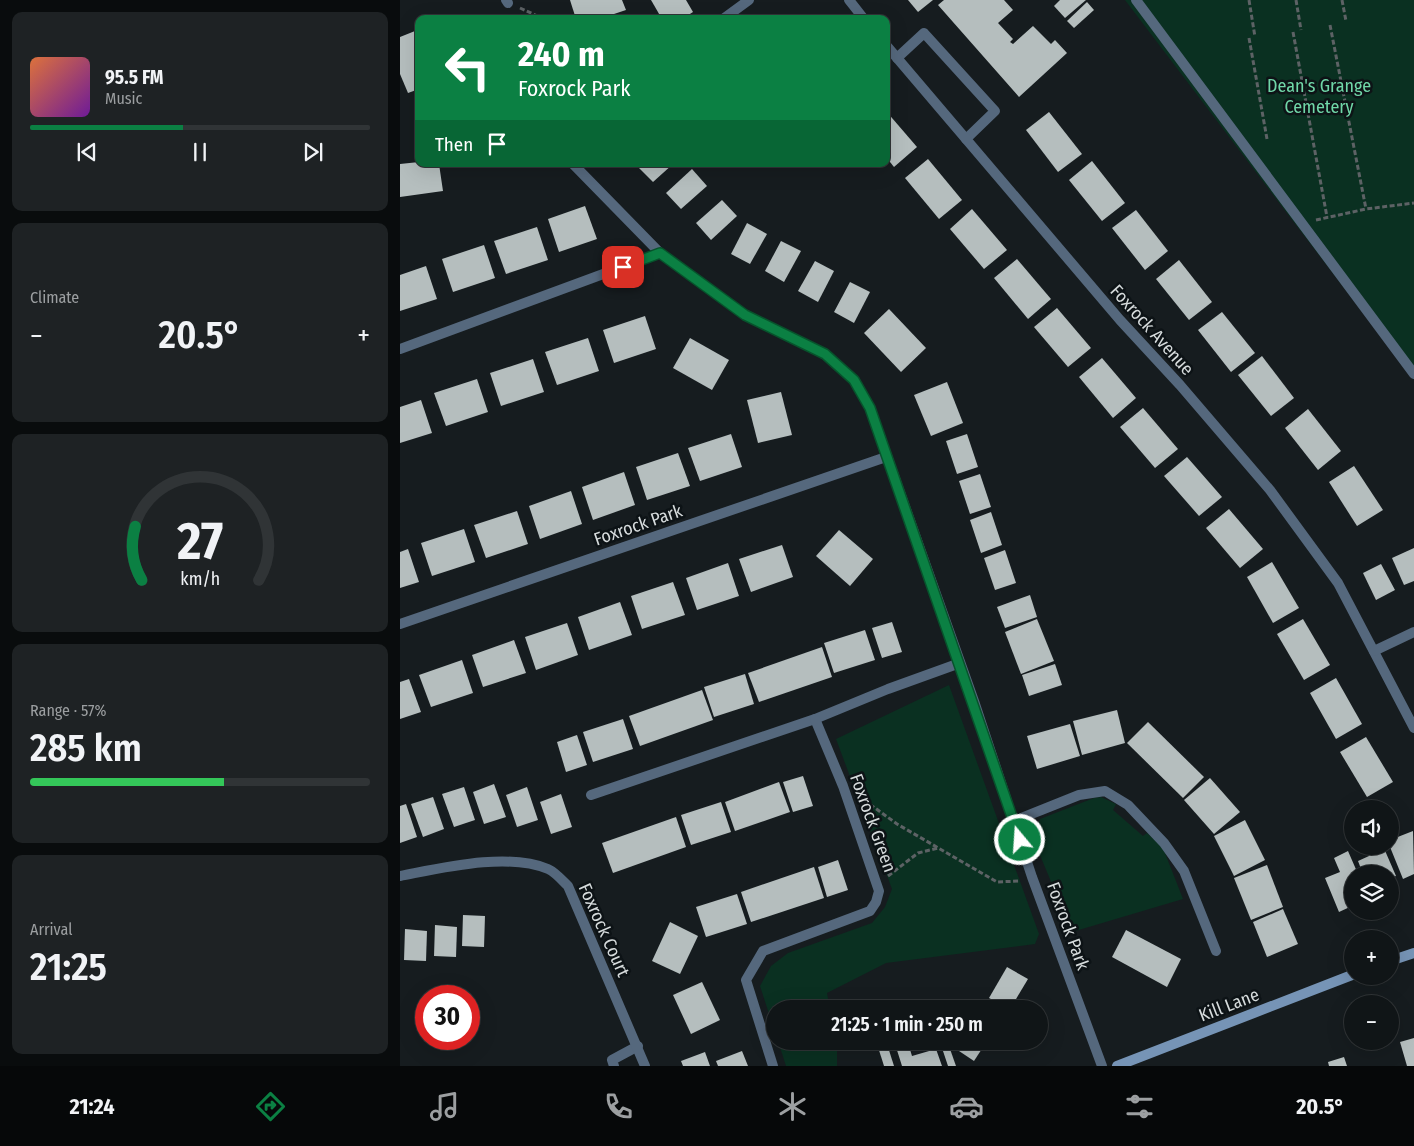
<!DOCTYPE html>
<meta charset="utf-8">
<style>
body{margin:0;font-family:"Fira Sans Condensed",sans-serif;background:#1e2224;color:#f1f3f6;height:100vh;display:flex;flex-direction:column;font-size:19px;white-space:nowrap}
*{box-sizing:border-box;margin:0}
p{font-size:16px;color:#9c9fa1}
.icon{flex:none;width:28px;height:28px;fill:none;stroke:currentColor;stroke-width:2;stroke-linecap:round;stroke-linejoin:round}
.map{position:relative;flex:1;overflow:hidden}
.sheet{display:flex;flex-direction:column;gap:12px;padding:12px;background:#090c0d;width:400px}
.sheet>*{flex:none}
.banner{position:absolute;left:15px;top:15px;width:475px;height:152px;border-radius:10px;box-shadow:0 5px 20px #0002,0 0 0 1px #303436;background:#0b8043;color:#fff;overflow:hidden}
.tools{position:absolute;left:944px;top:800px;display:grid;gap:10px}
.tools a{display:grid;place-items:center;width:55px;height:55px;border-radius:50%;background:#101517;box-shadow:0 5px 20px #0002,0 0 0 1px #303436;font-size:25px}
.speed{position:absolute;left:15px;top:985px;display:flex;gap:10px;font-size:25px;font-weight:700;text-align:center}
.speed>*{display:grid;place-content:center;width:65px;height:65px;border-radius:50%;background:#101517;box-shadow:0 5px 20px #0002,0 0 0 1px #303436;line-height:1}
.speed .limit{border:8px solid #d22;background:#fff;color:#111}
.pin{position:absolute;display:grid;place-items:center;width:42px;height:42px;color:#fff;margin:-21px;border-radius:10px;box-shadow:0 2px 8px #0006}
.me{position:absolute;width:55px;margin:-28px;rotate:342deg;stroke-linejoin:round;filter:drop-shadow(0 0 4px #0008)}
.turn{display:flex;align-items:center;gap:18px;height:105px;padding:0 20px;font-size:22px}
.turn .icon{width:65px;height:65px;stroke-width:2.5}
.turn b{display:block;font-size:35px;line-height:42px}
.then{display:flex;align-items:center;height:48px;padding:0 20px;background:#0003;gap:10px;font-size:19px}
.big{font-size:38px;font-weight:600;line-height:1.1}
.sheet .card{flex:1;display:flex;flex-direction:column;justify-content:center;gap:8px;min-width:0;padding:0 18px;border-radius:10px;background:#1e2224}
.sheet .dial{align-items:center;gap:0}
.dial svg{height:130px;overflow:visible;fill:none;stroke:#303436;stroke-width:7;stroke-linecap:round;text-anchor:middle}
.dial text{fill:#f1f3f6;stroke:none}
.song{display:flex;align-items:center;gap:15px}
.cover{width:60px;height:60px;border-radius:8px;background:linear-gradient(135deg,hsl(20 70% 55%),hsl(280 70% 35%))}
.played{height:5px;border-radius:2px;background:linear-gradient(90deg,#0b8043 45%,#303436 45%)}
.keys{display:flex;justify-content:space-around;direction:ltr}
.heat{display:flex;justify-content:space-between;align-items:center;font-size:28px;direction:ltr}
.charge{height:8px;border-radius:4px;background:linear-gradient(90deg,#34c759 57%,#303436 0)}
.trip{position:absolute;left:366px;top:1000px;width:282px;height:50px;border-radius:25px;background:#101517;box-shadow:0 5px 20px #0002,0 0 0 1px #303436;font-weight:600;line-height:50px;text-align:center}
.tabs{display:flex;height:80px;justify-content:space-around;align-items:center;background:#060809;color:#9c9fa1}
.tabs .icon{width:35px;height:35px}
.tabs .active{color:#0b8043}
.tabs b{font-size:22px;color:#f1f3f6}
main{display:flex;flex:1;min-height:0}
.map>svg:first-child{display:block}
.green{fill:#0a3021}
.building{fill:#b5bebe}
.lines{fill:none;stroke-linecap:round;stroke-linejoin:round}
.path{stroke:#5d6265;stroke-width:3;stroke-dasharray:5 2.5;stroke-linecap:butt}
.service{stroke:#55687d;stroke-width:10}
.minor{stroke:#55687d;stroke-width:10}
.secondary{stroke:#7694b6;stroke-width:10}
.route-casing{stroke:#07532c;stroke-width:12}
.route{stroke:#0b8043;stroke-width:9}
.labels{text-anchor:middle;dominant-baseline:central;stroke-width:5;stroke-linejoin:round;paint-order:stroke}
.park-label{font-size:18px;fill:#70d7a8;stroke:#0d1316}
.street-label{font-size:18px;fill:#d6dbdc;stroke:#0d1316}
</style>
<main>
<section class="sheet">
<div class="card">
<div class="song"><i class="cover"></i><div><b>95.5 FM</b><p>Music</p></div></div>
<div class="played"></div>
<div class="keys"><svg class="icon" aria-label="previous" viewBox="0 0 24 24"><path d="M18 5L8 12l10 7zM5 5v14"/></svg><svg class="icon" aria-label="pause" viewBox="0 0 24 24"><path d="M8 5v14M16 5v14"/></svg><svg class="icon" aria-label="next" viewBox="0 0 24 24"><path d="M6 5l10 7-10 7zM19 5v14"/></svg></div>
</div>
<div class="card"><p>Climate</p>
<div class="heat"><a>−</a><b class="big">20.5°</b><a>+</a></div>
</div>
<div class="card dial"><svg viewBox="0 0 100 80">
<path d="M14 69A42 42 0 1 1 86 69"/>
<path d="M14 69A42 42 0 0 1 10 36" stroke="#0b8043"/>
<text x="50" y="56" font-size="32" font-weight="700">27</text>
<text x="50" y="72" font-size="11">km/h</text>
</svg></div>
<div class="card"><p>Range · 57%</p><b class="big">285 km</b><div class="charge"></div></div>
<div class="card"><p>Arrival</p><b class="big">21:25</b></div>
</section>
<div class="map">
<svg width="1014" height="1066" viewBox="0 0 1014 1066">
<rect width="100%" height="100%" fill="#161c1f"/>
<g class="green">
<polygon points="725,0 1014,0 1014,380"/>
<polygon points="549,685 639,934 635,944 486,963 427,993 430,1009 375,1009 375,1032 360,986 371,966 388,953 472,923 485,907 492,889 436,739"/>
<polygon points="701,797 716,804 713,810 743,836 747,833 763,848 783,899 672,932 632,836 640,819 694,798"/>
<polygon points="378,1041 437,1041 437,1066 386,1066"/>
</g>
<g class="building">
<polygon points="170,0 222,0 226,10 199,19 176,19"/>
<polygon points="251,0 286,0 293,12 282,19 262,19"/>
<polygon points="508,0 533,0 518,12"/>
<polygon points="544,0 604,0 613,10 598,23 613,39 610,42 613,44 633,26 651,44 655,40 667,53 619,97 538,5"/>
<polygon points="660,0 686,0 665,18 654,6"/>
<polygon points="687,2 694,10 674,28 667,21"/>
<polygon points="15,31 19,42 19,89 8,93 0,74 0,37"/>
<polygon points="486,111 517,147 494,167 486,157"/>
<polygon points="649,112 682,154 658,172 626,130"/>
<polygon points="528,159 562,200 539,219 505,178"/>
<polygon points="692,161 725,203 702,221 669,180"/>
<polygon points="19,162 19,164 39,164 43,191 0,197 0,164"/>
<polygon points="239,164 273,164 253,182 237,166"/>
<polygon points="292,169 307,186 281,209 266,193"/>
<polygon points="322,200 337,216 311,240 296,223"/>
<polygon points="185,206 197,239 159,252 148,219"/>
<polygon points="572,209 607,250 584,269 550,229"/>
<polygon points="736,210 768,251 745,270 712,228"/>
<polygon points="347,223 367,234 350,264 331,254"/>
<polygon points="137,227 148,260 106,274 94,241"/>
<polygon points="381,241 401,251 384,282 365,271"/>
<polygon points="84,245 95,278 53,292 42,259"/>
<polygon points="617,259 651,299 628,319 594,278"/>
<polygon points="779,260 812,302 789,320 756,279"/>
<polygon points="415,261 434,271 418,302 398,291"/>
<polygon points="26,266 37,299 0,311 0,275"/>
<polygon points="450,282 470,292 454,323 434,312"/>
<polygon points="657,308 691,348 668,367 634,327"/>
<polygon points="489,309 526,348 501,372 464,333"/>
<polygon points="822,312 855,353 831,372 798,330"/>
<polygon points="245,316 256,349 214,363 203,330"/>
<polygon points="188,338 199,371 157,385 145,352"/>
<polygon points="290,338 329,360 312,390 273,368"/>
<polygon points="862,356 894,398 871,416 838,375"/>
<polygon points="702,358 736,398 713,418 679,377"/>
<polygon points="133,359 144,392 101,406 90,373"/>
<polygon points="77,379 88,412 46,426 34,393"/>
<polygon points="547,382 563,423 531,436 514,395"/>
<polygon points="381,392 392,435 358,443 347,400"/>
<polygon points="21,400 32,433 0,443 0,407"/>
<polygon points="743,408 778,449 755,468 720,427"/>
<polygon points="908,409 941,451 918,470 885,428"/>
<polygon points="331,434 342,467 300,481 288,448"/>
<polygon points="567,434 578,467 557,474 546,441"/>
<polygon points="278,453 290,486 247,500 236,467"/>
<polygon points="787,457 822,497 799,516 764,476"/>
<polygon points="954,466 983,510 957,526 929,482"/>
<polygon points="224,472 235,505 193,520 182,487"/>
<polygon points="580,474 591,507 570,514 559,481"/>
<polygon points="171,491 182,524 140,539 129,506"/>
<polygon points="829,509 863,549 840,568 806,528"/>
<polygon points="117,511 128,544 86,558 74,525"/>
<polygon points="591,512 602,545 581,553 570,520"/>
<polygon points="64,529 75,562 32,576 21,543"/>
<polygon points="439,530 473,559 450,586 416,556"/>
<polygon points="382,545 393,577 351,592 339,559"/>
<polygon points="1014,548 1014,581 1004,585 992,558"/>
<polygon points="8,549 19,582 0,588 0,552"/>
<polygon points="605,550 616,583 595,590 584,558"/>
<polygon points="872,562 899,608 873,623 847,577"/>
<polygon points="328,563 339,596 297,610 286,578"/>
<polygon points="981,564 995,590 976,600 963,573"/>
<polygon points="273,582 285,615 242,629 231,596"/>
<polygon points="630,595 637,617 605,628 597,607"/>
<polygon points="220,602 232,635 189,650 178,617"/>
<polygon points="637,619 654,661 621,674 605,632"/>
<polygon points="903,619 930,665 904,680 877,634"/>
<polygon points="492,622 502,652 482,658 472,628"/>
<polygon points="167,623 178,655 136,670 125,637"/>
<polygon points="465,630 475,660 434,673 424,643"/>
<polygon points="114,640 126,673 83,687 72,655"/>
<polygon points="422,647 432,677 359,702 348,673"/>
<polygon points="62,660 73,693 31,707 19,675"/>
<polygon points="655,664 662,685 629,696 622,675"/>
<polygon points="345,674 354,704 314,717 304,687"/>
<polygon points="936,678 962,724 936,739 910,693"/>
<polygon points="9,679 21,712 0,719 0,682"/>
<polygon points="302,690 313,720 240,746 229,716"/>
<polygon points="717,710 725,743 682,755 673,721"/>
<polygon points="223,719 233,749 193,762 183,732"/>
<polygon points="748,722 804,777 783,798 727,743"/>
<polygon points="670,724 680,756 637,769 627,736"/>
<polygon points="177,735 187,765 166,772 157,742"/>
<polygon points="966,737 993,782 967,797 940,752"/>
<polygon points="403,776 413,806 393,812 383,782"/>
<polygon points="810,778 840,812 814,834 784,800"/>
<polygon points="379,782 390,812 335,831 325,802"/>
<polygon points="94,784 106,817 84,824 73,792"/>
<polygon points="64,787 75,820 54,827 42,794"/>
<polygon points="127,787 138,820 117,827 106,795"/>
<polygon points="161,794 172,827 151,834 140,802"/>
<polygon points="33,797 44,829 23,837 11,804"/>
<polygon points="321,802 331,832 291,845 281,815"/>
<polygon points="6,804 17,837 0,843 0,806"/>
<polygon points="276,817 286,847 213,873 202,843"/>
<polygon points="845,820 865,860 834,876 814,836"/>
<polygon points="1013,831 1014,874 1003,879 990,847 990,840"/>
<polygon points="983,846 996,876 990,878 990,874 963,874 958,861 969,856 965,847"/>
<polygon points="948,851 958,874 952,874 952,906 939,912 925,878 940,872 934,858"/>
<polygon points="438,860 448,890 427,897 418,867"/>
<polygon points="867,865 883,907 851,920 834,878"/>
<polygon points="414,867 424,898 351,922 341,892"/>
<polygon points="337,894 347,924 306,937 296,907"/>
<polygon points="883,909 898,944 867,957 853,922"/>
<polygon points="63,915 85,916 84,947 62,946"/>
<polygon points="270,922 298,936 280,974 252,961"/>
<polygon points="35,925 57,927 56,957 34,956"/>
<polygon points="5,929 27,931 26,961 4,960"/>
<polygon points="726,930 781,959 767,987 712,957"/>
<polygon points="607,967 628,979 610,1009 589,998"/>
<polygon points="302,982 320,1020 291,1034 273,995"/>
<polygon points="1014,1038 1014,1066 1007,1066 1000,1042"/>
<polygon points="562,1041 587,1041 574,1061 556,1049"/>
<polygon points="508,1043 512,1056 536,1049 542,1066 502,1066 496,1047"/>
<polygon points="487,1044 494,1066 484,1066 478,1047"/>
<polygon points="550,1049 556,1066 548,1066 543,1051"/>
<polygon points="342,1051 348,1066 318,1066 316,1061"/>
<polygon points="305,1052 310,1066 283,1066 281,1061"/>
<polygon points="944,1057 947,1066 929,1066 928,1062"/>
</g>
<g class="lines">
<g class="path">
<polyline points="849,0 855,37"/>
<polyline points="896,0 901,30"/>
<polyline points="942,0 946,21"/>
<polyline points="120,8 144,19"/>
<polyline points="930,25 966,209"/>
<polyline points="893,32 927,217"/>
<polyline points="849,38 867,139"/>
<polyline points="916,220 966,209 1014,203"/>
<polyline points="464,800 497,824 597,882 619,881"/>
<polyline points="488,876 518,853 538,848"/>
</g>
<g class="service">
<polyline points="736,0 1014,374"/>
<polyline points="497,58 524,33 595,111 566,139"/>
<polyline points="214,1066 212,1060 238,1046"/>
</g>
<g class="minor">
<polyline points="106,0 108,3"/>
<polyline points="449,0 464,19"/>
<polyline points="323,19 349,0"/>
<polyline points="486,45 720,320 780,385 870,490 938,583 1014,728"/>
<polyline points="173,164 260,253 345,315 425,354 454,380 470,408 575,704 632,877 702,1066"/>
<polyline points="0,349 260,253"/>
<polyline points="0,624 486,457"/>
<polyline points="974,651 1014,632"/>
<polyline points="191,795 415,719 488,689 560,663"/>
<polyline points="614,821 679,795 705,791 728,805 764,843 784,871 816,951"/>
<path d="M0 876C42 868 107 852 148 869 155 872 162 880 168 886L245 1066"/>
<polyline points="373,1066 346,980 363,951 470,911 476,902 479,891 443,786 415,719"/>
</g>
<g class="secondary">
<polyline points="990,961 1014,953"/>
<polyline points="717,1066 952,975"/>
</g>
</g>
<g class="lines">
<g class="route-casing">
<polyline id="route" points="223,267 260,253 345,315 425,354 454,380 470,408 620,840"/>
</g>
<use href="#route" class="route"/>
</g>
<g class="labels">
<g class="park-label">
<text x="919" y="86">Dean's Grange<tspan x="919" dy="21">Cemetery</tspan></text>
</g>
<g class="street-label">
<text transform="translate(752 330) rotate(48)">Foxrock Avenue</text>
<text transform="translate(238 525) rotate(-19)">Foxrock Park</text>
<text transform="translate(473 823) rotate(70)">Foxrock Green</text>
<text transform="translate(668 926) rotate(70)">Foxrock Park</text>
<text transform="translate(204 930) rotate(66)">Foxrock Court</text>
<text transform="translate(829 1005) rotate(-21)">Kill Lane</text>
</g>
</g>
</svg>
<div class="tools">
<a><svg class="icon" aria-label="sound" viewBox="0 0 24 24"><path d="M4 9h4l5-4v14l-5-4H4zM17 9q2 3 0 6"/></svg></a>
<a><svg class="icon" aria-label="layers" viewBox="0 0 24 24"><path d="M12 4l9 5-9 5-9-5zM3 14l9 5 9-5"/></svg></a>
<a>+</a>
<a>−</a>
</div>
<div class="speed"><div class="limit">30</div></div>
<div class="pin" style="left:223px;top:267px;background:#d93025"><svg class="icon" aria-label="arrive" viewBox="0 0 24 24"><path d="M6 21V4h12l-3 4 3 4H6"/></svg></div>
<svg class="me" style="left:620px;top:840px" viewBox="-20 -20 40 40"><circle r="17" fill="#0b8043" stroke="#fff" stroke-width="3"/><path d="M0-11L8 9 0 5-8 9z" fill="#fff"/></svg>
<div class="trip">21:25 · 1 min · 250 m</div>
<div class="banner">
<div class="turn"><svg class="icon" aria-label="left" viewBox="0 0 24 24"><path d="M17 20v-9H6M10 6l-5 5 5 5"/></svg><div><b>240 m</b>Foxrock Park</div></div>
<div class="then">Then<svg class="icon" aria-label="arrive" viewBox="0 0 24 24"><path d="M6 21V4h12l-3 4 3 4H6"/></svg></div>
</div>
</div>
</main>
<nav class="tabs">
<b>21:24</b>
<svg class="icon active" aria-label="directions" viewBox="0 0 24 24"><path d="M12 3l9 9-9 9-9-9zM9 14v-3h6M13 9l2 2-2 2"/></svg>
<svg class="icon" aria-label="music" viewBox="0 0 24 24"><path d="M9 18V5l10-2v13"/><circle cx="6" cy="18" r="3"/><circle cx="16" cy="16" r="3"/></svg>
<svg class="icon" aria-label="phone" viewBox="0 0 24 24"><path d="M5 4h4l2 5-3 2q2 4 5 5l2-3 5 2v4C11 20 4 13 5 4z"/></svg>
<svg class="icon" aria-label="climate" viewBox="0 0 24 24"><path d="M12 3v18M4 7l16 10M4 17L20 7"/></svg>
<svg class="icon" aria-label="car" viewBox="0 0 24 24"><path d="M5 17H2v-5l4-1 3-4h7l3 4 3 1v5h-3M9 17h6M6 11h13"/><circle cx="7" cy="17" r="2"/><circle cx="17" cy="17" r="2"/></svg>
<svg class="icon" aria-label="filters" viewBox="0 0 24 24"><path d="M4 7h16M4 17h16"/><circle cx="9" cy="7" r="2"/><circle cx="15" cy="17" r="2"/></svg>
<b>20.5°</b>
</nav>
